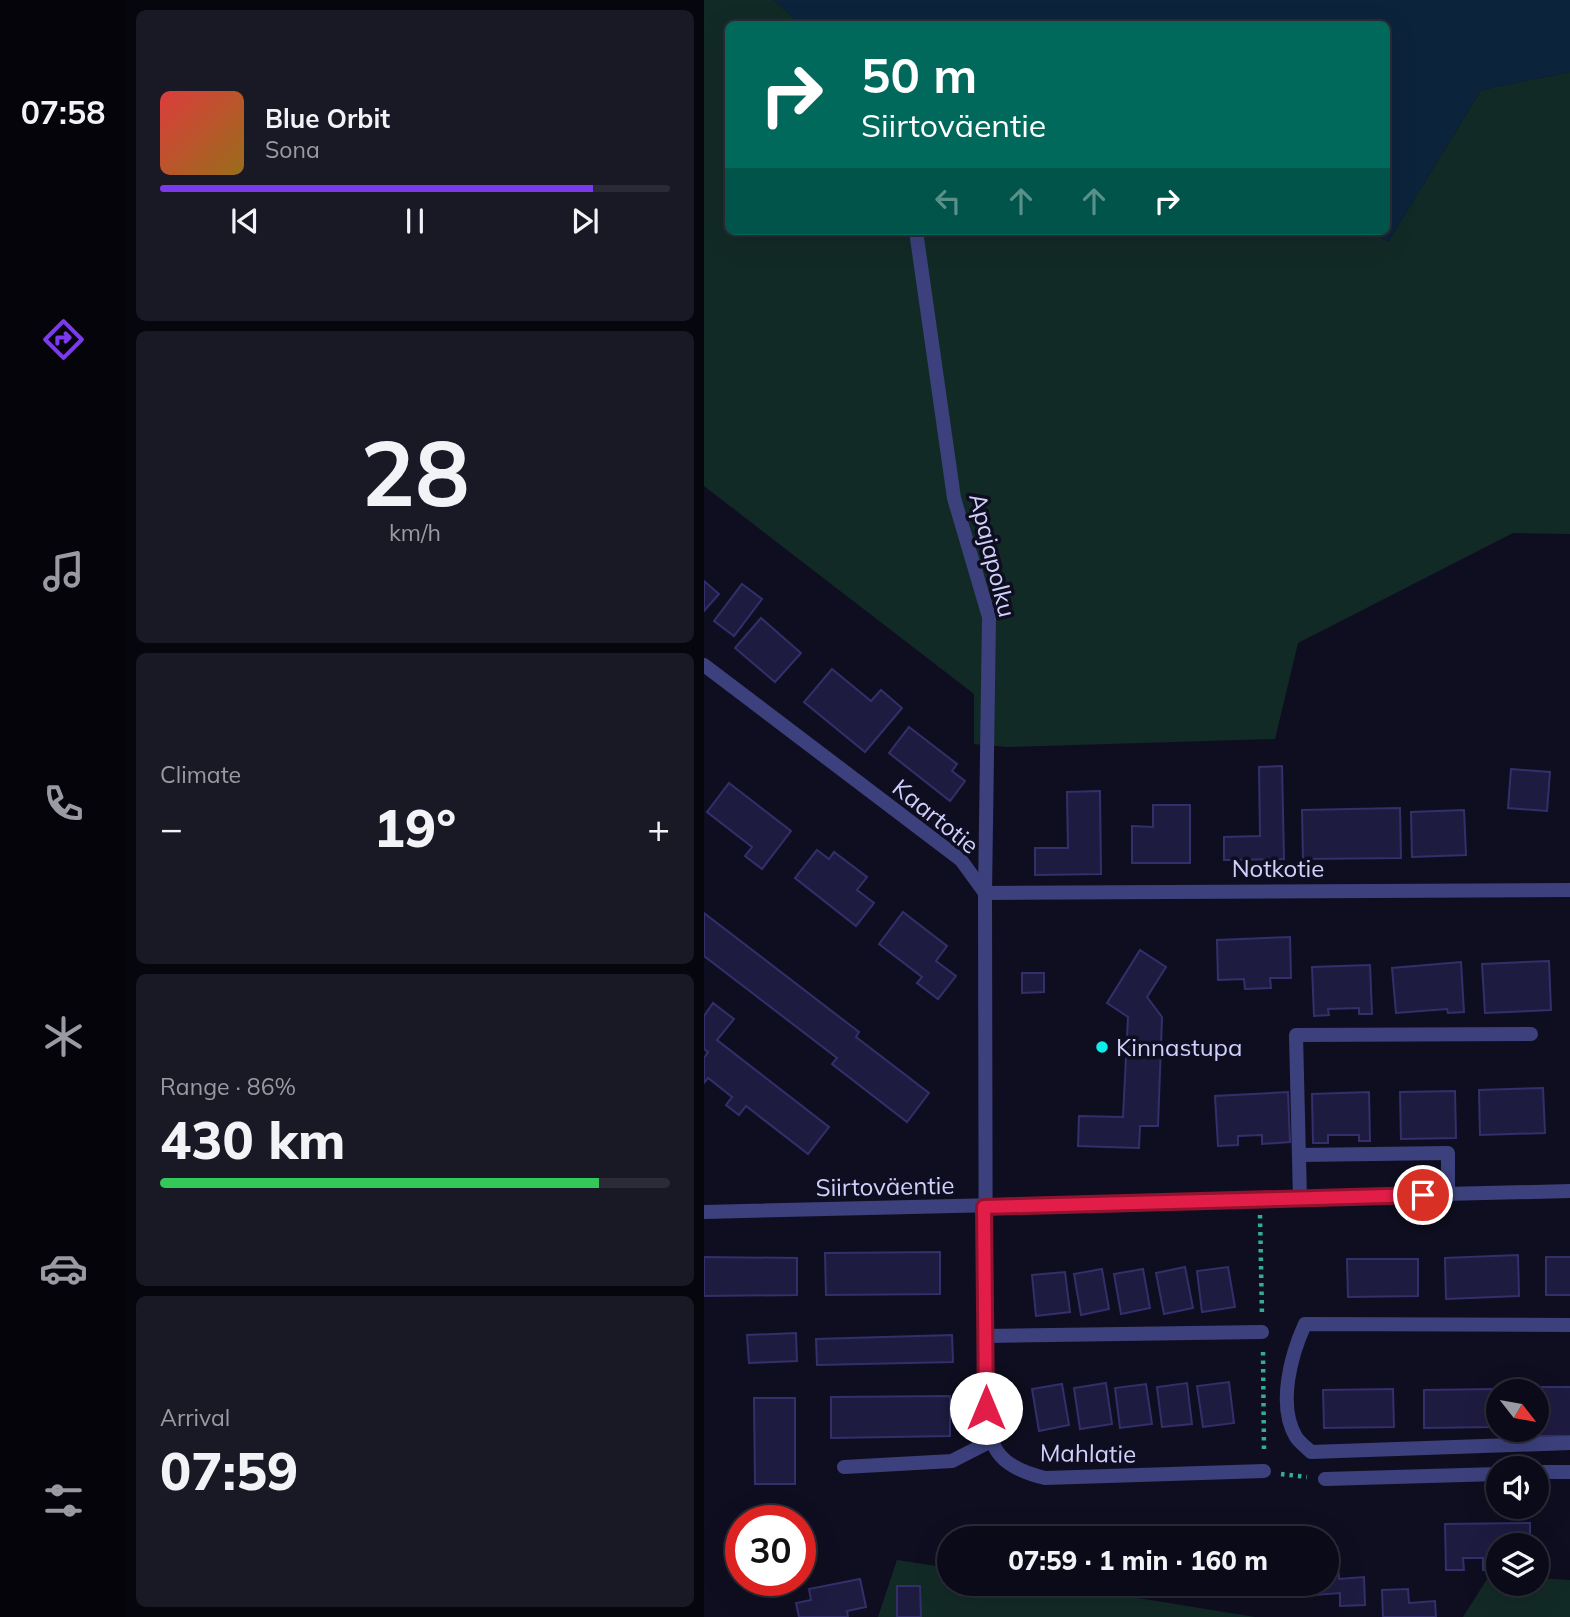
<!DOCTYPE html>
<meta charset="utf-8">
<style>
body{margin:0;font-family:Mulish,sans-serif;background:#191825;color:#f1f3f6;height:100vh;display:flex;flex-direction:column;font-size:26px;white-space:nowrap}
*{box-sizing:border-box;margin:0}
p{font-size:23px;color:#9a9aa2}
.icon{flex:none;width:38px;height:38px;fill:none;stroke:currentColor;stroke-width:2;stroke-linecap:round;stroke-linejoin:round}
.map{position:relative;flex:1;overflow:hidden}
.drawer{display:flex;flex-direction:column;gap:10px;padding:10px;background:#06060d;width:578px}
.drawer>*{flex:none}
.guide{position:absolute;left:21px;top:21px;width:665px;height:214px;border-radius:10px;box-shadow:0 7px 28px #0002,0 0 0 2px #2b2b37;background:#00695c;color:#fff;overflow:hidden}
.needle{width:46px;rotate:121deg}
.buttons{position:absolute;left:782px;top:1379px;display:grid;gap:14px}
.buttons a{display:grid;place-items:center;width:63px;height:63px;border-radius:50%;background:#0b0a18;box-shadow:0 7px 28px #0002,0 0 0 2px #2b2b37;font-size:35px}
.speed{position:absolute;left:21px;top:1505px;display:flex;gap:14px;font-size:35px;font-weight:700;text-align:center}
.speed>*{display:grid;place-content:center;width:91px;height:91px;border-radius:50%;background:#0b0a18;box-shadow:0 7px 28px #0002,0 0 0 2px #2b2b37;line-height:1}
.speed .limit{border:10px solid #d22;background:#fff;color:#111}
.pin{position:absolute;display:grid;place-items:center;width:60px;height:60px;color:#fff;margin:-30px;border:4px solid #fff;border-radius:50%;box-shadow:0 2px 7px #0007}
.me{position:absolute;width:77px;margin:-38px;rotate:0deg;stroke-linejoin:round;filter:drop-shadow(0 0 5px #0008)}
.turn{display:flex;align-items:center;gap:24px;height:147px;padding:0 21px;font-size:32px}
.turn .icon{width:91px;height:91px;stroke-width:2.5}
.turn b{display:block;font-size:49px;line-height:60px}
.lanes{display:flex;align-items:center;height:66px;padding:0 21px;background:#0003;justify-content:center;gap:35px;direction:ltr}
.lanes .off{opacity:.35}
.big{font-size:52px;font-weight:800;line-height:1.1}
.drawer .tile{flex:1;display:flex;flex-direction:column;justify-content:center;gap:10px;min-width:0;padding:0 24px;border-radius:10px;background:#191825}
.drawer .dial{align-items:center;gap:0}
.dial b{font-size:91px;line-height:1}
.song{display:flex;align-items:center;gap:21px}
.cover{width:84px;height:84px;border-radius:10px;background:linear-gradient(135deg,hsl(0 70% 55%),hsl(40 70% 35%))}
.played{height:7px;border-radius:4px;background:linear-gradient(90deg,#7c3aed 85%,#2b2b37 85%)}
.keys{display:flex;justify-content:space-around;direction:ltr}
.heat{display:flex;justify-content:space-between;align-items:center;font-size:38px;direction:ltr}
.charge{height:10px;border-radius:5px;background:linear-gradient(90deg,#34c759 86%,#2b2b37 0)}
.trip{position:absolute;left:233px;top:1526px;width:402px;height:70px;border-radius:35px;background:#0b0a18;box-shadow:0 7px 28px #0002,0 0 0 2px #2b2b37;font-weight:800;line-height:70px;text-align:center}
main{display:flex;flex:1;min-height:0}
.dock{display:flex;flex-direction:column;width:126px;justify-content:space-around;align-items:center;background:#04040a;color:#9a9aa2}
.dock .icon{width:49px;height:49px}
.dock .on{color:#7c3aed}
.dock b{font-size:32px;color:#f1f3f6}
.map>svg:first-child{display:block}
.green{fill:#122a26}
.water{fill:#0c233c}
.building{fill:#1e1b40;stroke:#332f6b;stroke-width:2}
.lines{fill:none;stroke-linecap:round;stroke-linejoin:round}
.path{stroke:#34ac97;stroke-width:4.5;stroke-dasharray:3.5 5;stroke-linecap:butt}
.service{stroke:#3c417d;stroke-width:14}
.minor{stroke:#3c417d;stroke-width:14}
.route-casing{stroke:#92132f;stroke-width:18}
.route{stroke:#e11d48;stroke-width:12}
.poi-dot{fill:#0cece8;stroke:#0f0e20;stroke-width:2.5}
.labels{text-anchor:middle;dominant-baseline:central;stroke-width:7;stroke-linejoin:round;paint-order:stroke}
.street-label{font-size:24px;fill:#d0d0fd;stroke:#0f0e20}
.poi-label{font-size:24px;fill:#d0d0fd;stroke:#0f0e20;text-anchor:start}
</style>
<main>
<nav class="dock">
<b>07:58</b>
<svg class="icon on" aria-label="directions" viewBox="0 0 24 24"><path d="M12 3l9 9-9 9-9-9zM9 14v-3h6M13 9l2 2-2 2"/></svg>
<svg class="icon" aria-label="music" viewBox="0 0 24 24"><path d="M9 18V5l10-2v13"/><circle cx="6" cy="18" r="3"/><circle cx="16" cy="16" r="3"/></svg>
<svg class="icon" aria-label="phone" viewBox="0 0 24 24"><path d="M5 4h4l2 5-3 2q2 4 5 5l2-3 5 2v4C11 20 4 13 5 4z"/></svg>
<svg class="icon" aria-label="climate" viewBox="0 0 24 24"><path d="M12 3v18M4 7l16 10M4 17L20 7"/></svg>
<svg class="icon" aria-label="car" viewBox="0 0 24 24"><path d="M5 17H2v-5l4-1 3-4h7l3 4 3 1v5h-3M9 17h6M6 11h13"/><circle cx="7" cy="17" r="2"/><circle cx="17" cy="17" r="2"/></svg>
<svg class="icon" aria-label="filters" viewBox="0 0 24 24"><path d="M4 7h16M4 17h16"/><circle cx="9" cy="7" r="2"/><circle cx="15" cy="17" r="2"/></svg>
</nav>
<section class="drawer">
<div class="tile">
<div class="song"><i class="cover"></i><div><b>Blue Orbit</b><p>Sona</p></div></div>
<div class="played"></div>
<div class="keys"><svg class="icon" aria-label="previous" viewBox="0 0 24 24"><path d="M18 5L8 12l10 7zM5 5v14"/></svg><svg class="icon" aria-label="pause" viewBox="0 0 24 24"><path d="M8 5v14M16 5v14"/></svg><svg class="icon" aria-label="next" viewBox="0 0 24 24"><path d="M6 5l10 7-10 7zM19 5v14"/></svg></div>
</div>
<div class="tile dial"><b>28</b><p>km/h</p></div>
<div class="tile"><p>Climate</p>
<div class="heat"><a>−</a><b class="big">19°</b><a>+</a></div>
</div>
<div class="tile"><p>Range · 86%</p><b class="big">430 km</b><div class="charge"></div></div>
<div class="tile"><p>Arrival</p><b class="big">07:59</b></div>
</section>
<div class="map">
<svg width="867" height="1617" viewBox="0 0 867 1617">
<rect width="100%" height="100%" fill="#0f0e20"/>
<g class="green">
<polygon points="0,0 70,0 96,24 24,24 24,231 668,231 684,242 777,90 866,72 866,534 809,533 594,643 571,739 303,747 270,744 270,694 0,486"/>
<polygon points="193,1560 245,1568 245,1584 348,1584 551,1617 174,1617"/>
<polygon points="785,1576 794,1576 794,1584 833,1584 833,1578 866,1580 866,1617 759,1617"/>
</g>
<polygon class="water" points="70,0 866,0 866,72 777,90 684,242 668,231 682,231 682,24 96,24"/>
<g class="building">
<polygon points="0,581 15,594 0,611"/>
<polygon points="38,584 58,599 30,636 10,621"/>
<polygon points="57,618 97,653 71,682 31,648"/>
<polygon points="128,669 167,701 177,690 198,708 161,752 100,702"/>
<polygon points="205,727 253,764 248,771 261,781 246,801 185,753"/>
<polygon points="578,766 580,859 520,860 520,837 556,836 555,767"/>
<polygon points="807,769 846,772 843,811 804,808"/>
<polygon points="25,783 87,831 58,869 41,856 48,847 3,812"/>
<polygon points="396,791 397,874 331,875 331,848 364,848 363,792"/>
<polygon points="449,805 486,805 486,863 428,863 428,826 449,827"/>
<polygon points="696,808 697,858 599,859 598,810"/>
<polygon points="760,810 762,855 708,857 707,812"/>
<polygon points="113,850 125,859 130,852 163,877 153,890 170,903 152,926 91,878"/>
<polygon points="199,912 243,946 232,961 252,976 234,999 213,983 218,977 175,944"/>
<polygon points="0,913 155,1032 152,1037 225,1093 203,1122 128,1064 133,1058 0,956"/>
<polygon points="586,937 587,978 566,978 567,988 541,989 540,979 514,980 513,940"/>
<polygon points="436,950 462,967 443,997 458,1017 454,1126 436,1126 435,1148 374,1146 375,1116 419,1117 424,1017 403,1003"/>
<polygon points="845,961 847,1010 781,1013 778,964"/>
<polygon points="757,962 760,1012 744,1013 743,1009 692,1013 688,968"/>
<polygon points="666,965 668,1014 655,1014 655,1008 624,1009 625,1015 610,1016 608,967"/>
<polygon points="318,973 340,973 340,992 318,993"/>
<polygon points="9,1003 30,1019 13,1040 125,1127 104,1154 42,1106 35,1115 22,1105 28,1097 4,1078 0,1083 0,1058 4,1052 0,1049 0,1016"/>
<polygon points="839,1088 841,1133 776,1135 775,1090"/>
<polygon points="751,1091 752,1138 697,1139 696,1092"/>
<polygon points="584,1092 586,1142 558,1144 558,1135 534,1136 534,1145 514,1146 511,1096"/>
<polygon points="665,1092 666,1141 655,1141 655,1135 624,1135 624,1143 609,1143 608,1094"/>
<polygon points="236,1252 236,1294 122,1295 121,1253"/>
<polygon points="814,1255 815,1296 742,1299 741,1258"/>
<polygon points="0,1257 93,1258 93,1295 0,1296"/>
<rect x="842" y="1257" width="25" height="38"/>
<polygon points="643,1259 714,1259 714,1296 644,1297"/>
<polygon points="481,1267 489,1308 460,1314 452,1273"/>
<polygon points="524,1267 531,1307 498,1312 493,1271"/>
<polygon points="398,1269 405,1309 377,1315 370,1274"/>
<polygon points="439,1269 446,1308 417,1314 410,1274"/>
<polygon points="361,1272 366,1312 332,1316 328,1275"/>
<polygon points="92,1333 93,1361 45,1363 43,1335"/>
<polygon points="248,1335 249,1362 113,1365 112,1339"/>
<polygon points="525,1382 530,1423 499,1427 493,1386"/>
<polygon points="402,1383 408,1424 376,1429 370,1388"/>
<polygon points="483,1383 488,1424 458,1427 453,1387"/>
<polygon points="358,1384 365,1425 335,1431 328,1389"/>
<polygon points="442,1384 448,1424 416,1428 411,1388"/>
<polygon points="816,1387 867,1387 867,1436 816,1436 816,1430 833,1430 833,1391 816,1391"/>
<polygon points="689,1389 690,1427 620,1428 619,1390"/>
<polygon points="790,1389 791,1427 720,1428 720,1390"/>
<polygon points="246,1396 246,1436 127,1438 127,1397"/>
<polygon points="50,1398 91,1398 91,1484 51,1484"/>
<polygon points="826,1523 826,1545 794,1545 794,1570 779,1570 779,1558 759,1558 760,1570 742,1570 741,1524"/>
<polygon points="634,1564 635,1579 660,1577 661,1605 636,1606 636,1593 611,1595 610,1584 623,1584 623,1565"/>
<polygon points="156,1579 162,1607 143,1611 144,1617 95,1617 92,1603 107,1600 105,1589"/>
<polygon points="193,1586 216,1586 217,1617 193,1617"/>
<polygon points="704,1589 705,1603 731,1601 732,1617 679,1617 678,1590"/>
</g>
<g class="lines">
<g class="path">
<polyline points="556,1215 558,1315"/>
<polyline points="559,1352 560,1451"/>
<polyline points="577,1474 603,1477"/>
</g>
<g class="service">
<polyline points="212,231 250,498 285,617 281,893"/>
<polyline points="595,1155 744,1153 744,1195"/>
<polyline points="596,1199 592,1035 827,1034"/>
<path d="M867 1325 601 1324C587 1355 573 1405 592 1437 595 1442 603 1448 607 1452L867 1443"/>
<polyline points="281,1336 558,1332"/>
<polyline points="140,1467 248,1461 287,1441"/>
</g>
<g class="minor">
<path d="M0 665 257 860 281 893 282 1408C284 1452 299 1468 341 1478L560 1471"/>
<polyline points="281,893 867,890"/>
<polyline points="0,1212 867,1191"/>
<polyline points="833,1472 867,1472"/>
<polyline points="621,1479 794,1474"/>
</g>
</g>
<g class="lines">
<g class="route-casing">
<polyline id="route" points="282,1408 280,1207 719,1195"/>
</g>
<use href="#route" class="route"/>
</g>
<circle class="poi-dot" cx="398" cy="1047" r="7"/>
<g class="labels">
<g class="street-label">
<text transform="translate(289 555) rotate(76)">Apajapolku</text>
<text transform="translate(232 816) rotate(39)">Kaartotie</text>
<text x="574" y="868">Notkotie</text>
<text transform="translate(181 1186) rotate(-1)">Siirtoväentie</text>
<text transform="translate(384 1453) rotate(1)">Mahlatie</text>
</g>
<g class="poi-label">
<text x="412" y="1047">Kinnastupa</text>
</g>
</g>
</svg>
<div class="buttons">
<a><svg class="needle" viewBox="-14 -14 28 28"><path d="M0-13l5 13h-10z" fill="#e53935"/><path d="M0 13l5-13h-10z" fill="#9a9aa2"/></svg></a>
<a><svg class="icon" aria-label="sound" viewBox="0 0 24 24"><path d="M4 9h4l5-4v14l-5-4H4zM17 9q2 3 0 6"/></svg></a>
<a><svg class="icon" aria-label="layers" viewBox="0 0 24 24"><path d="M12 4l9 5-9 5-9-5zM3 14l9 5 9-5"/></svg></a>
</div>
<div class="speed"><div class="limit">30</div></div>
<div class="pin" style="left:719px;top:1195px;background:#d93025"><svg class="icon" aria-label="arrive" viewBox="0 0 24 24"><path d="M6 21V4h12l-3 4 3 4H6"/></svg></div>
<svg class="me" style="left:282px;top:1408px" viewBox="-20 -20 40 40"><circle r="19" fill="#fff"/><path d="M0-13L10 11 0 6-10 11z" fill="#e11d48"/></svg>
<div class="trip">07:59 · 1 min · 160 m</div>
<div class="guide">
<div class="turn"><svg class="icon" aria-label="right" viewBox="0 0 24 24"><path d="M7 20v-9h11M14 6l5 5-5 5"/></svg><div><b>50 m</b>Siirtoväentie</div></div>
<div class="lanes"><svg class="icon off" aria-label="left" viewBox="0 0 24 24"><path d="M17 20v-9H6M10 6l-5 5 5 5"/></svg><svg class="icon off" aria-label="ahead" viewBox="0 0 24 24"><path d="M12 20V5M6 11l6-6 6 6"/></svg><svg class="icon off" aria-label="ahead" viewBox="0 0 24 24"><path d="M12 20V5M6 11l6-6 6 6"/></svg><svg class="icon" aria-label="right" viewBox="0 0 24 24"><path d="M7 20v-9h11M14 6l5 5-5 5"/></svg></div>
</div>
</div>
</main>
